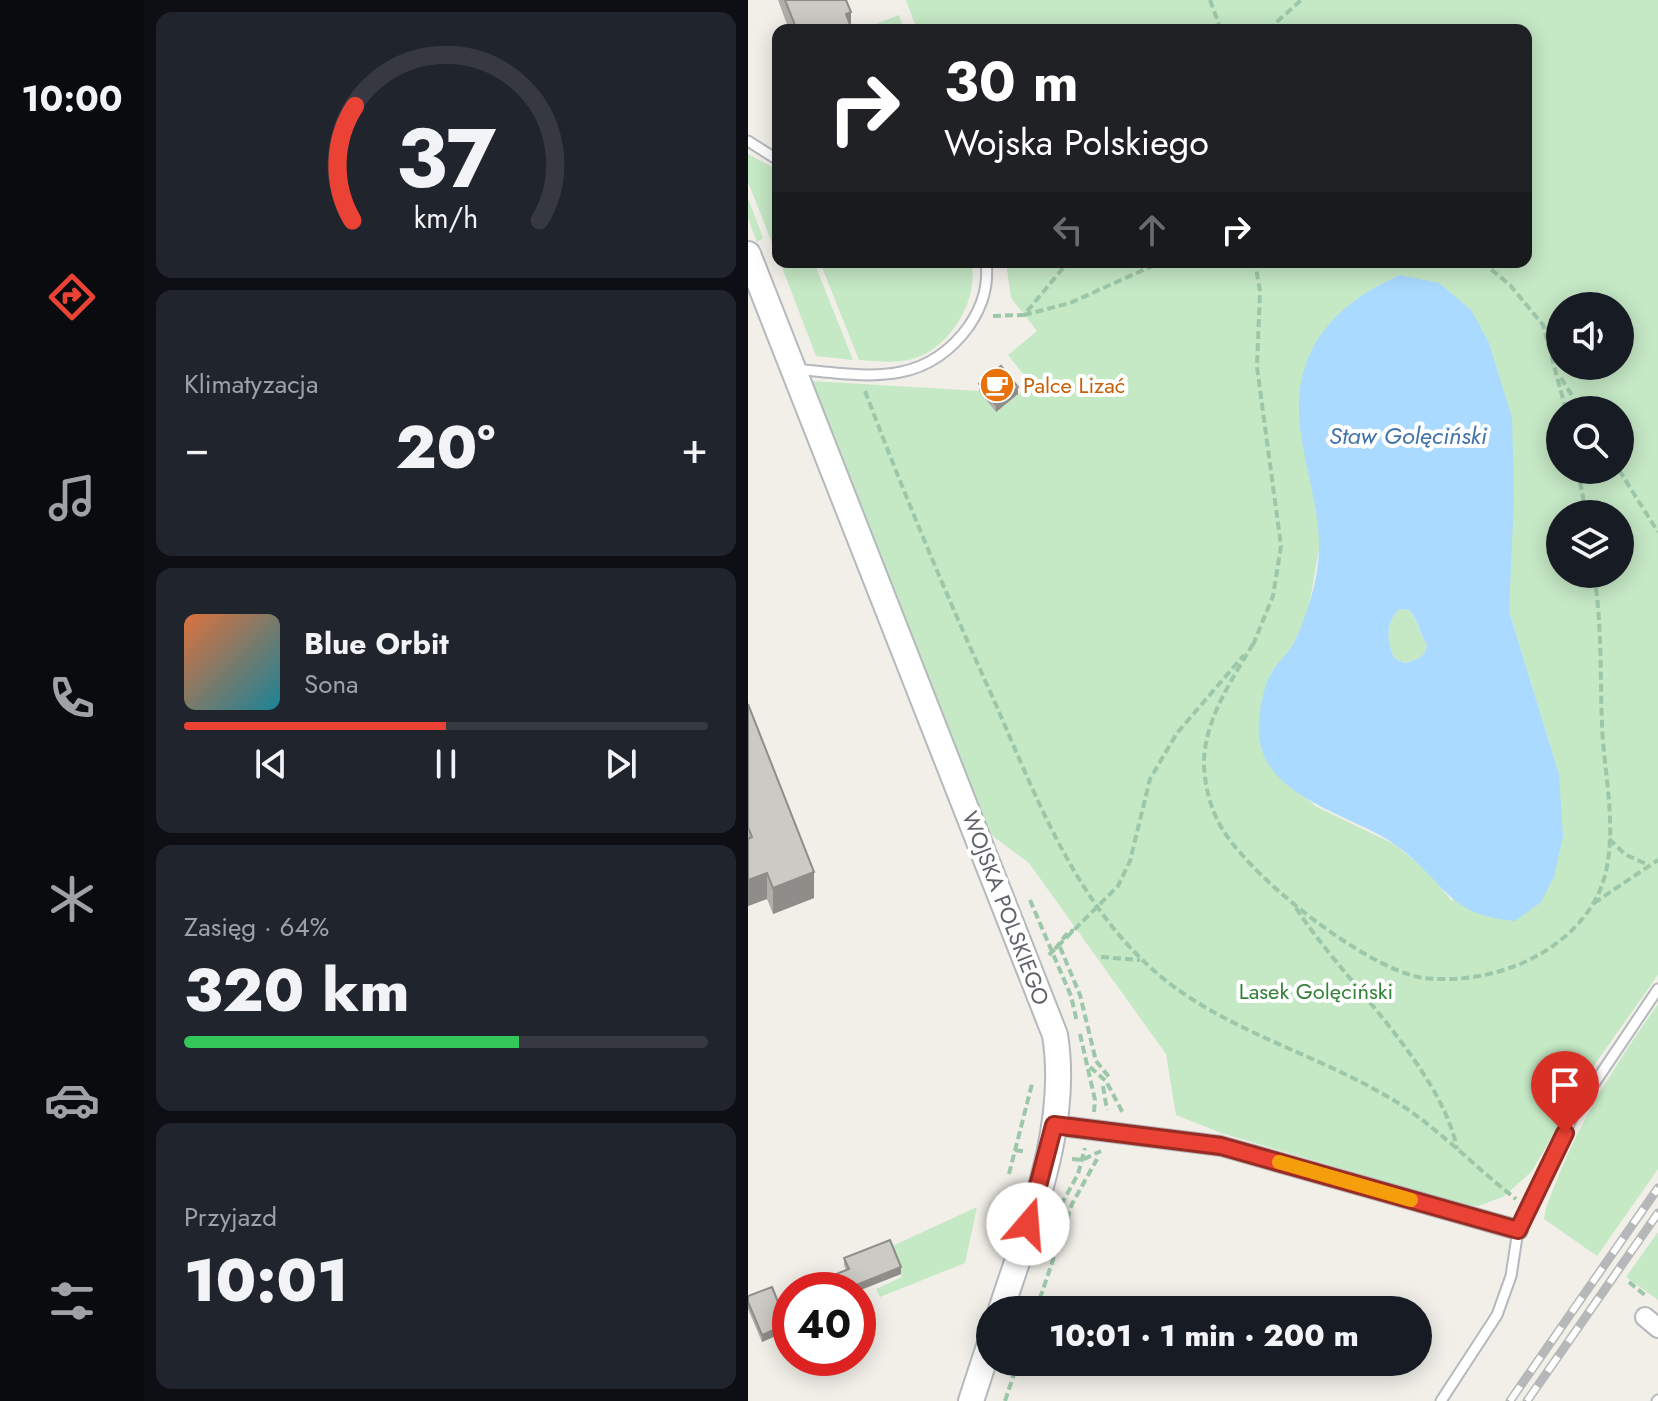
<!DOCTYPE html>
<html lang="pl">
<meta charset="utf-8">
<style>
body{margin:0;font-family:Jost,sans-serif;background:#20242c;color:#f1f3f6;height:100vh;display:flex;flex-direction:column;font-size:30px;white-space:nowrap}
*{box-sizing:border-box;margin:0}
p{font-size:26px;color:#9ea1a6}
.icon{flex:none;width:44px;height:44px;fill:none;stroke:currentColor;stroke-width:2;stroke-linecap:round;stroke-linejoin:round}
.map{position:relative;flex:1;overflow:hidden}
.sheet{display:flex;flex-direction:column;gap:12px;padding:12px;background:#0d0f14;width:604px}
.sheet>*{flex:none}
.top-card{position:absolute;left:24px;top:24px;width:760px;height:244px;border-radius:16px;box-shadow:0 4px 20px #0003;background:#202124;color:#fff;overflow:hidden}
.controls{position:absolute;left:798px;top:292px;display:grid;gap:16px}
.controls a{display:grid;place-items:center;width:88px;height:88px;border-radius:50%;background:#171b24;box-shadow:0 4px 20px #0003;font-size:40px}
.speed{position:absolute;left:24px;top:1272px;display:flex;gap:16px;font-size:40px;font-weight:700;text-align:center}
.speed>*{display:grid;place-content:center;width:104px;height:104px;border-radius:50%;background:#171b24;box-shadow:0 4px 20px #0003;line-height:1}
.speed .limit{border:12px solid #d22;background:#fff;color:#111}
.pin{position:absolute;display:grid;place-items:center;width:68px;height:68px;color:#fff;margin:-82px -34px;border-radius:50% 50% 50% 0;rotate:-45deg;box-shadow:0 0 8px #0007}
.pin .icon{rotate:45deg}
.me{position:absolute;width:88px;margin:-44px;rotate:18deg;stroke-linejoin:round;filter:drop-shadow(0 0 6px #0008)}
.turn{display:flex;align-items:center;gap:28px;height:168px;padding:0 40px;font-size:36px}
.turn .icon{width:104px;height:104px;stroke-width:2.5}
.turn b{display:block;font-size:56px;line-height:68px}
.lanes{display:flex;align-items:center;height:76px;padding:0 40px;background:#0003;justify-content:center;gap:40px;direction:ltr}
.lanes .off{opacity:.35}
.big{font-size:60px;font-weight:800;line-height:1.1}
.sheet .widget{flex:1;display:flex;flex-direction:column;justify-content:center;gap:12px;min-width:0;padding:0 28px;border-radius:16px;background:#20242c}
.sheet .dial{align-items:center;gap:0}
.dial svg{height:208px;overflow:visible;fill:none;stroke:#363941;stroke-width:7;stroke-linecap:round;text-anchor:middle}
.dial text{fill:#f1f3f6;stroke:none}
.song{display:flex;align-items:center;gap:24px}
.cover{width:96px;height:96px;border-radius:12px;background:linear-gradient(135deg,hsl(20 70% 55%),hsl(190 70% 35%))}
.played{height:8px;border-radius:4px;background:linear-gradient(90deg,#ea4335 50%,#363941 50%)}
.keys{display:flex;justify-content:space-around;direction:ltr}
.heat{display:flex;justify-content:space-between;align-items:center;font-size:44px;direction:ltr}
.charge{height:12px;border-radius:6px;background:linear-gradient(90deg,#34c759 64%,#363941 0)}
.trip{position:absolute;left:228px;top:1296px;width:456px;height:80px;border-radius:40px;background:#171b24;box-shadow:0 4px 20px #0003;font-weight:800;line-height:80px;text-align:center}
main{display:flex;flex:1;min-height:0}
.menu{display:flex;flex-direction:column;width:144px;justify-content:space-around;align-items:center;background:#090b0e;color:#9ea1a6}
.menu .icon{width:56px;height:56px}
.menu .selected{color:#ea4335}
.menu b{font-size:36px;color:#f1f3f6}
.map>svg:first-child{display:block}
.green{fill:#c5e8c5;fill-rule:evenodd}
.water{fill:#aadaff;fill-rule:evenodd}
.lines{fill:none;stroke-linecap:round;stroke-linejoin:round}
.service-casing{stroke:#b5b8bc;stroke-width:13}
.minor-casing{stroke:#b5b8bc;stroke-width:22}
.tertiary-casing{stroke:#b5b8bc;stroke-width:28}
.path{stroke:#9cc7a9;stroke-width:4;stroke-dasharray:8 4;stroke-linecap:butt}
.service{stroke:#fff;stroke-width:9}
.minor{stroke:#fff;stroke-width:18}
.tertiary{stroke:#fff;stroke-width:24}
.rail-casing{stroke:#b6b7b8;stroke-width:9}
.rail{stroke:#fff;stroke-width:6;stroke-dasharray:18;stroke-linecap:butt}
.wall{fill:#afaea9}
.shaded-wall{fill:#8f8d8a}
.building{fill:#cccac5;stroke:#8f8d8a;stroke-width:2}
.route-casing{stroke:#982c22;stroke-width:20}
.route{stroke:#ea4335;stroke-width:14}
.slow{stroke:#f59e0b;stroke-width:14}
.labels{text-anchor:middle;dominant-baseline:central;stroke-width:8;stroke-linejoin:round;paint-order:stroke}
.food-label{font-size:22px;fill:#c56008;stroke:#fff;text-anchor:start}
.street-label{font-size:22px;fill:#5f6368;stroke:#fff}
.park-label{font-size:22px;fill:#348238;stroke:#fff}
.water-label{font-size:24px;font-style:italic;fill:#4174aa;stroke:#fff}
</style>
<main>
<nav class="menu">
<b>10:00</b>
<svg class="icon selected" aria-label="directions" viewBox="0 0 24 24"><path d="M12 3l9 9-9 9-9-9zM9 14v-3h6M13 9l2 2-2 2"/></svg>
<svg class="icon" aria-label="music" viewBox="0 0 24 24"><path d="M9 18V5l10-2v13"/><circle cx="6" cy="18" r="3"/><circle cx="16" cy="16" r="3"/></svg>
<svg class="icon" aria-label="phone" viewBox="0 0 24 24"><path d="M5 4h4l2 5-3 2q2 4 5 5l2-3 5 2v4C11 20 4 13 5 4z"/></svg>
<svg class="icon" aria-label="climate" viewBox="0 0 24 24"><path d="M12 3v18M4 7l16 10M4 17L20 7"/></svg>
<svg class="icon" aria-label="car" viewBox="0 0 24 24"><path d="M5 17H2v-5l4-1 3-4h7l3 4 3 1v5h-3M9 17h6M6 11h13"/><circle cx="7" cy="17" r="2"/><circle cx="17" cy="17" r="2"/></svg>
<svg class="icon" aria-label="filters" viewBox="0 0 24 24"><path d="M4 7h16M4 17h16"/><circle cx="9" cy="7" r="2"/><circle cx="15" cy="17" r="2"/></svg>
</nav>
<section class="sheet">
<div class="widget dial"><svg viewBox="0 0 100 80">
<path d="M14 69A42 42 0 1 1 86 69"/>
<path d="M14 69A42 42 0 0 1 15 25" stroke="#ea4335"/>
<text x="50" y="56" font-size="32" font-weight="700">37</text>
<text x="50" y="72" font-size="11">km/h</text>
</svg></div>
<div class="widget"><p>Klimatyzacja</p>
<div class="heat"><a>−</a><b class="big">20°</b><a>+</a></div>
</div>
<div class="widget">
<div class="song"><i class="cover"></i><div><b>Blue Orbit</b><p>Sona</p></div></div>
<div class="played"></div>
<div class="keys"><svg class="icon" aria-label="previous" viewBox="0 0 24 24"><path d="M18 5L8 12l10 7zM5 5v14"/></svg><svg class="icon" aria-label="pause" viewBox="0 0 24 24"><path d="M8 5v14M16 5v14"/></svg><svg class="icon" aria-label="next" viewBox="0 0 24 24"><path d="M6 5l10 7-10 7zM19 5v14"/></svg></div>
</div>
<div class="widget"><p>Zasięg · 64%</p><b class="big">320 km</b><div class="charge"></div></div>
<div class="widget"><p>Przyjazd</p><b class="big">10:01</b></div>
</section>
<div class="map">
<svg width="910" height="1401" viewBox="0 0 910 1401">
<rect width="100%" height="100%" fill="#f1efe8"/>
<g class="green">
<path d="M158 0H910V975L842 1071 784 1171 755 1197 730 1206 717 1205 473 1133 428 1115 418 1054 281 863 242 834 64 381 231 391 249 411 283 384 260 355 289 331 263 298 258 262H778V30H169ZM812 306H872V366H812ZM812 410H872V470H812ZM812 514H872V574H812ZM571 549H761V611L811 774 704 901 678 870 646 844 569 807 531 776 512 743 523 673 544 647 560 612Z"/>
<polygon points="151,15 156,30 112,30"/>
<polygon points="0,154 30,170 30,258 0,182"/>
<polygon points="0,198 15,238 9,242 0,219"/>
<polygon points="32,262 66,262 105,360 68,356"/>
<path d="M72 262H223C232 298 203 346 168 358 150 364 129 361 111 360Z"/>
<path d="M660 609C671 619 669 632 679 644 677 658 669 660 656 663L646 658C639 639 637 626 650 610Z"/>
<path d="M910 1004V1169L849 1256 796 1219 798 1208C827 1128 862 1072 910 1004Z"/>
<polygon points="229,1207 217,1263 132,1297 128,1289 154,1277 142,1247"/>
<polygon points="910,1232 910,1300 878,1277"/>
</g>
<path class="water" d="M652 275 691 283 723 310 741 343 764 418 766 497 761 611 811 774 815 836 806 877 793 902 767 921C698 915 699 883 649 846 609 816 525 802 512 743 508 724 514 689 524 672 530 661 540 654 546 643 559 615 570 581 571 550 573 488 536 427 558 364 574 319 612 293 652 275ZM660 609C671 618 670 633 679 644 677 658 669 660 656 663L646 658C639 639 637 626 650 610Z"/>
<g class="lines">
<g class="service-casing">
<g id="service">
<polyline points="0,141 30,160"/>
<path d="M46 369C115 375 175 390 221 326 234 307 241 285 238 262"/>
<polyline points="693,1401 749,1315 763,1276 770,1230 827,1112 910,989"/>
<polyline points="909,1401 910,1400"/>
</g>
</g>
<g class="minor-casing">
<g id="minor">
<polyline points="306,1125 473,1146 770,1230"/>
<polyline points="897,1317 910,1328"/>
</g>
</g>
<g class="tertiary-casing">
<g id="tertiary">
<path d="M0 254 307 1035C322 1127 281 1223 253 1310"/>
<polyline points="223,1401 242,1343"/>
</g>
</g>
<g class="path">
<polyline points="462,0 473,30"/>
<polyline points="520,30 553,0"/>
<polyline points="734,262 762,285 795,325 818,410"/>
<polyline points="276,315 322,303 413,262"/>
<polyline points="245,316 276,315 320,262"/>
<polyline points="813,378 833,410"/>
<path d="M117 391C156 494 199 597 245 698 288 796 327 904 411 975 477 1030 562 1052 635 1094 684 1121 724 1165 768 1199"/>
<polyline points="830,470 838,514"/>
<polyline points="871,470 910,532"/>
<path d="M505 644C483 681 455 722 456 766 457 784 461 803 469 819 492 871 620 971 676 978 739 985 811 959 845 904 876 853 856 780 854 725 852 674 854 624 846 574"/>
<polyline points="505,645 525,596 533,546 509,367 512,291 507,262"/>
<polyline points="861,839 878,855 901,865"/>
<polyline points="282,900 323,996 329,1022"/>
<polyline points="846,903 910,860"/>
<path d="M548 908C593 978 693 1067 709 1149"/>
<polyline points="312,947 332,995 348,1061 361,1077"/>
<polyline points="307,949 321,931 326,931"/>
<polyline points="301,955 370,886 382,861 402,779 429,733 496,655"/>
<polyline points="353,957 392,960"/>
<polyline points="332,1034 347,1100 346,1112"/>
<polyline points="342,1067 358,1081 376,1115"/>
<polyline points="355,1086 359,1110"/>
<polyline points="267,1150 279,1152"/>
<polyline points="324,1159 334,1160 353,1151"/>
<polyline points="261,1174 284,1084"/>
<polyline points="313,1205 330,1174 337,1148"/>
<polyline points="881,1282 898,1296"/>
<polyline points="288,1310 324,1204 349,1159"/>
<polyline points="257,1401 270,1362"/>
</g>
<use href="#service" class="service"/>
<use href="#minor" class="minor"/>
<use href="#tertiary" class="tertiary"/>
<g class="rail-casing">
<g id="rail">
<polyline points="762,1401 910,1188"/>
<polyline points="779,1401 910,1213"/>
</g>
</g>
<use href="#rail" class="rail"/>
</g>
<g class="wall">
<polygon points="30,0 98,0 104,30 41,30"/>
<polygon points="231,384 270,394 248,412 231,391"/>
<polygon points="0,704 66,898 25,914 19,899 0,906"/>
<polygon points="96,1258 153,1274 110,1291 111,1301 110,1290 75,1290 73,1280 98,1270 96,1265"/>
<polygon points="0,1296 39,1331 14,1342 0,1309"/>
</g>
<g class="shaded-wall">
<polygon points="103,12 103,30 98,14"/>
<polygon points="270,387 270,394 248,412 248,405"/>
<polygon points="66,872 66,898 25,914 25,888"/>
<polygon points="19,873 19,899 0,906 0,880"/>
<polygon points="153,1267 153,1274 110,1291 108,1285"/>
<polygon points="39,1324 39,1331 14,1342 14,1335"/>
</g>
<g class="building">
<polygon points="37,0 98,0 103,12 98,14 104,30 49,30"/>
<polygon points="253,366 270,387 248,405 231,384"/>
<polygon points="0,704 66,872 25,888 19,873 0,880 0,839 4,837 0,827"/>
<polygon points="142,1240 153,1267 108,1285 110,1290 77,1290 73,1280 101,1269 96,1258"/>
<polygon points="24,1287 39,1324 14,1335 0,1302 0,1296"/>
</g>
<g class="lines">
<g class="route-casing">
<polyline id="route" points="280,1224 306,1125 473,1146 770,1230 817,1133"/>
</g>
<use href="#route" class="route"/>
<polyline class="slow" points="531,1162 663,1200"/>
</g>
<defs>
<g id="cafe-disc" transform="scale(1.8)"><circle r="9.5" fill="#e8710a" stroke="#fff"/><path d="M-5.5-4.5H6V0H3Q3 3.5 0 3.5H-2.5Q-5.5 3.5-5.5 0ZM3-3.2v2h1.7v-2ZM-6 4.5H4V6H-6Z" fill="#fff"/></g>
</defs>
<g fill-rule="evenodd">
<use href="#cafe-disc" x="249" y="385"/>
</g>
<g class="labels">
<g class="food-label">
<text x="275" y="385">Palce Lizać</text>
</g>
<g class="street-label">
<text transform="translate(258 908) rotate(69)">WOJSKA POLSKIEGO</text>
</g>
<g class="park-label">
<text x="568" y="991">Lasek Golęciński</text>
</g>
<g class="water-label">
<text x="660" y="435">Staw Golęciński</text>
</g>
</g>
</svg>
<div class="controls">
<a><svg class="icon" aria-label="sound" viewBox="0 0 24 24"><path d="M4 9h4l5-4v14l-5-4H4zM17 9q2 3 0 6"/></svg></a>
<a><svg class="icon" aria-label="search" viewBox="0 0 24 24"><circle cx="10" cy="10" r="6"/><path d="M15 15l6 6"/></svg></a>
<a><svg class="icon" aria-label="layers" viewBox="0 0 24 24"><path d="M12 4l9 5-9 5-9-5zM3 14l9 5 9-5"/></svg></a>
</div>
<div class="speed"><div class="limit">40</div></div>
<div class="pin" style="left:817px;top:1133px;background:#d93025"><svg class="icon" aria-label="arrive" viewBox="0 0 24 24"><path d="M6 21V4h12l-3 4 3 4H6"/></svg></div>
<svg class="me" style="left:280px;top:1224px" viewBox="-20 -20 40 40"><circle r="19" fill="#fff"/><path d="M0-13L10 11 0 6-10 11z" fill="#ea4335"/></svg>
<div class="trip">10:01 · 1 min · 200 m</div>
<div class="top-card">
<div class="turn"><svg class="icon" aria-label="right" viewBox="0 0 24 24"><path d="M7 20v-9h11M14 6l5 5-5 5"/></svg><div><b>30 m</b>Wojska Polskiego</div></div>
<div class="lanes"><svg class="icon off" aria-label="left" viewBox="0 0 24 24"><path d="M17 20v-9H6M10 6l-5 5 5 5"/></svg><svg class="icon off" aria-label="ahead" viewBox="0 0 24 24"><path d="M12 20V5M6 11l6-6 6 6"/></svg><svg class="icon" aria-label="right" viewBox="0 0 24 24"><path d="M7 20v-9h11M14 6l5 5-5 5"/></svg></div>
</div>
</div>
</main>
